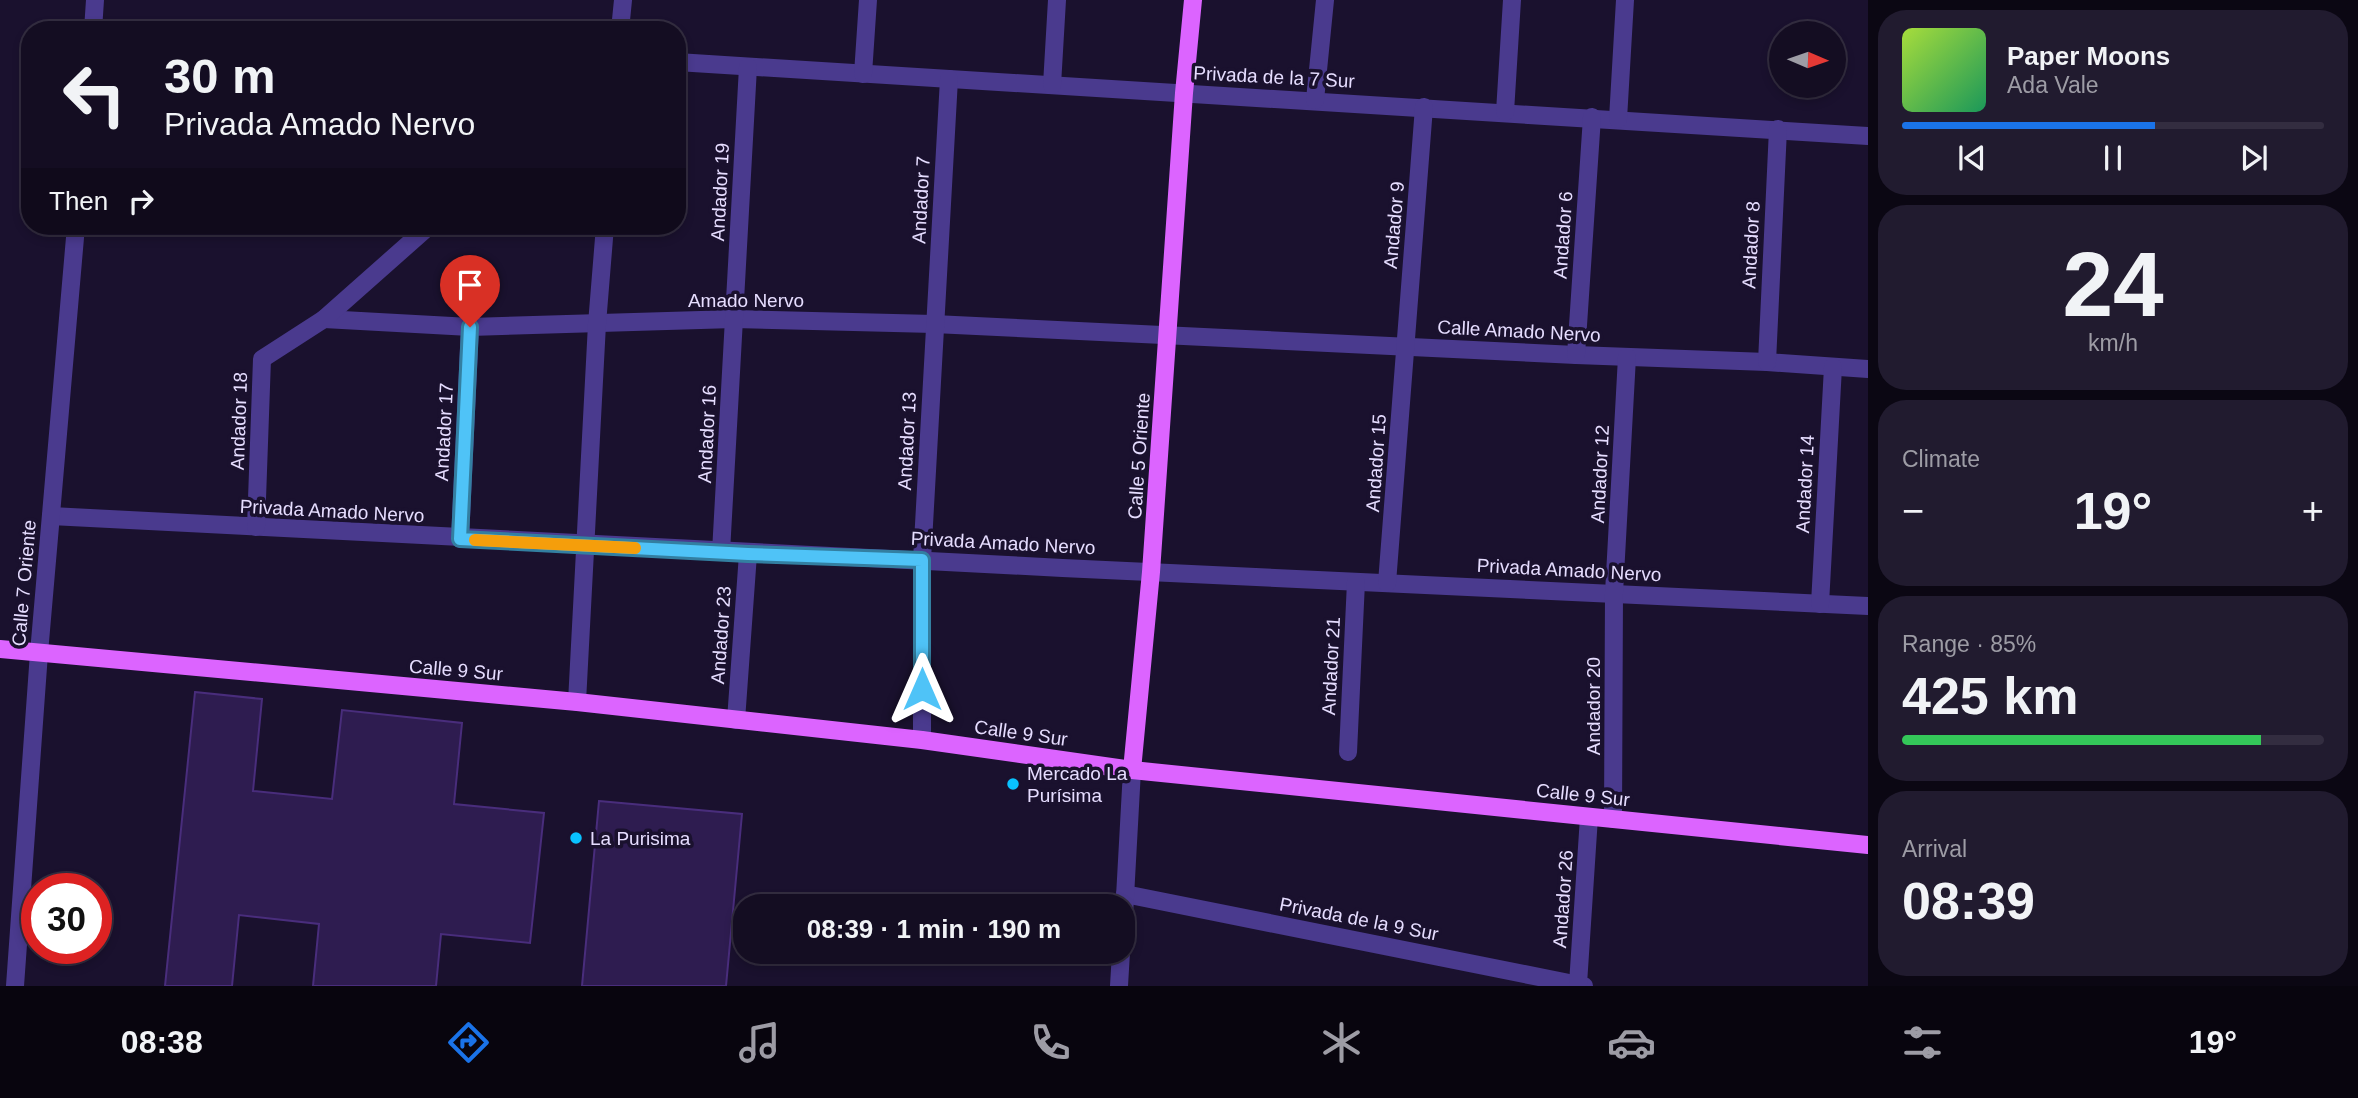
<!DOCTYPE html>
<meta charset="utf-8">
<style>
body{margin:0;font-family:Arial,sans-serif;background:#211b2f;color:#f1f3f6;height:100vh;display:flex;flex-direction:column;font-size:26px;white-space:nowrap}
*{box-sizing:border-box;margin:0}
p{font-size:23px;color:#9d9ca5}
.icon{flex:none;width:38px;height:38px;fill:none;stroke:currentColor;stroke-width:2;stroke-linecap:round;stroke-linejoin:round}
.map{position:relative;flex:1;overflow:hidden}
.panel{display:flex;flex-direction:column;gap:10px;padding:10px;background:#0b0713;width:490px}
.panel>*{flex:none}
.top-card{position:absolute;left:21px;top:21px;width:665px;height:214px;border-radius:28px;box-shadow:0 4px 10px #0003,0 0 0 2px #332d40;background:#140d22;color:#f1f3f6;overflow:hidden}
.needle{width:46px;rotate:92deg}
.tools{position:absolute;left:1769px;top:21px;display:grid;gap:14px}
.tools a{display:grid;place-items:center;width:77px;height:77px;border-radius:50%;background:#140d22;box-shadow:0 4px 10px #0003,0 0 0 2px #332d40;font-size:35px}
.speed{position:absolute;left:21px;top:873px;display:flex;gap:14px;font-size:35px;font-weight:700;text-align:center}
.speed>*{display:grid;place-content:center;width:91px;height:91px;border-radius:50%;background:#140d22;box-shadow:0 4px 10px #0003,0 0 0 2px #332d40;line-height:1}
.speed .limit{border:10px solid #d22;background:#fff;color:#111}
.pin{position:absolute;display:grid;place-items:center;width:60px;height:60px;color:#fff;margin:-72px -30px;border-radius:50% 50% 50% 0;rotate:-45deg;box-shadow:0 0 7px #0007}
.pin .icon{rotate:45deg}
.me{position:absolute;width:77px;margin:-38px;rotate:0deg;stroke-linejoin:round;filter:drop-shadow(0 0 5px #0008)}
.turn{display:flex;align-items:center;gap:24px;height:147px;padding:0 28px;font-size:32px}
.turn .icon{width:91px;height:91px;stroke-width:2.5}
.turn b{display:block;font-size:49px;line-height:60px}
.then{display:flex;align-items:center;height:66px;padding:0 28px;background:#0003;gap:14px;font-size:26px}
.big{font-size:52px;font-weight:700;line-height:1.1}
.panel .widget{flex:1;display:flex;flex-direction:column;justify-content:center;gap:10px;min-width:0;padding:0 24px;border-radius:28px;background:#211b2f}
.panel .dial{align-items:center;gap:0}
.dial b{font-size:91px;line-height:1}
.song{display:flex;align-items:center;gap:21px}
.cover{width:84px;height:84px;border-radius:10px;background:linear-gradient(135deg,hsl(80 70% 55%),hsl(150 70% 35%))}
.played{height:7px;border-radius:4px;background:linear-gradient(90deg,#1a73e8 60%,#332d40 60%)}
.keys{display:flex;justify-content:space-around;direction:ltr}
.heat{display:flex;justify-content:space-between;align-items:center;font-size:38px;direction:ltr}
.charge{height:10px;border-radius:5px;background:linear-gradient(90deg,#34c759 85%,#332d40 0)}
.trip{position:absolute;left:733px;top:894px;width:402px;height:70px;border-radius:28px;background:#140d22;box-shadow:0 4px 10px #0003,0 0 0 2px #332d40;font-weight:700;line-height:70px;text-align:center}
.tabs{display:flex;height:112px;justify-content:space-around;align-items:center;background:#08050e;color:#9d9ca5}
.tabs .icon{width:49px;height:49px}
.tabs .selected{color:#1a73e8}
.tabs b{font-size:32px;color:#f1f3f6}
main{display:flex;flex:1;min-height:0}
.map>svg:first-child{display:block}
.building{fill:#2e1c50;stroke:#492d7c;stroke-width:2}
.lines{fill:none;stroke-linecap:round;stroke-linejoin:round}
.minor{stroke:#4a3a8e;stroke-width:18}
.major{stroke:#dc64ff;stroke-width:18}
.route-casing{stroke:#337fa1;stroke-width:18}
.route{stroke:#4fc3f7;stroke-width:12}
.slow{stroke:#f59e0b;stroke-width:12}
.poi-dot{fill:#09c2ff;stroke:#1a112e;stroke-width:2.5}
.labels{text-anchor:middle;dominant-baseline:central;stroke-width:7;stroke-linejoin:round;paint-order:stroke}
.street-label{font-size:19px;fill:#e6ddff;stroke:#1a112e}
.poi-label{font-size:19px;fill:#e6ddff;stroke:#1a112e;text-anchor:start}
</style>
<main>
<div class="map">
<svg width="1868" height="986" viewBox="0 0 1868 986">
<rect width="100%" height="100%" fill="#1a112e"/>
<g class="building">
<polygon points="195,692 262,699 253,791 332,799 342,710 462,723 454,804 544,813 530,943 441,934 436,986 313,986 319,924 239,915 232,986 165,986"/>
<polygon points="599,801 742,814 726,986 582,986"/>
</g>
<g class="lines">
<g class="minor">
<polyline points="93,30 95,0"/>
<polyline points="620,30 623,0"/>
<polyline points="677,62 1868,136"/>
<polyline points="863,74 868,0"/>
<polyline points="1052,85 1057,0"/>
<polyline points="1315,100 1325,0"/>
<polyline points="1505,112 1512,0"/>
<polyline points="1618,119 1625,0"/>
<polyline points="324,319 470,327 734,319 934,324 1576,355 1767,362 1868,369"/>
<polyline points="1576,355 1592,117"/>
<polyline points="1767,362 1778,129"/>
<path d="M51 516C657 549 1262 578 1868 606"/>
<polyline points="256,527 262,359 324,319 429,226"/>
<polyline points="460,539 470,327"/>
<polyline points="721,552 748,67"/>
<polyline points="1387,583 1424,107"/>
<polyline points="1820,604 1833,367"/>
<polyline points="577,702 597,324 605,226"/>
<polyline points="736,720 748,554"/>
<polyline points="922,740 922,560 949,79"/>
<polyline points="1348,752 1356,582"/>
<polyline points="1613,819 1614,593 1627,357"/>
<polyline points="1125,894 1584,986"/>
<polyline points="1124,915 1132,770"/>
<polyline points="1578,984 1589,817"/>
<polyline points="15,986 39,653 76,226"/>
<polyline points="1119,986 1121,952"/>
</g>
<g class="major">
<polyline points="0,649 577,702 922,740 1132,770 1868,845"/>
<polyline points="1132,770 1151,572 1184,93 1193,0"/>
</g>
</g>
<g class="lines">
<g class="route-casing">
<polyline id="route" points="470,327 460,539 748,554 922,560 922,689"/>
</g>
<use href="#route" class="route"/>
<polyline class="slow" points="475,540 635,548"/>
</g>
<g class="poi-dot">
<circle cx="1013" cy="784" r="7"/>
<circle cx="576" cy="838" r="7"/>
</g>
<g class="labels">
<g class="street-label">
<text transform="translate(1274 77) rotate(3)">Privada de la 7 Sur</text>
<text transform="translate(720 192) rotate(-87)">Andador 19</text>
<text transform="translate(921 200) rotate(-87)">Andador 7</text>
<text transform="translate(1394 225) rotate(-85)">Andador 9</text>
<text transform="translate(1563 235) rotate(-86)">Andador 6</text>
<text transform="translate(1751 245) rotate(-87)">Andador 8</text>
<text x="746" y="300">Amado Nervo</text>
<text transform="translate(1519 331) rotate(3)">Calle Amado Nervo</text>
<text transform="translate(239 421) rotate(-88)">Andador 18</text>
<text transform="translate(444 432) rotate(-87)">Andador 17</text>
<text transform="translate(707 434) rotate(-87)">Andador 16</text>
<text transform="translate(907 441) rotate(-87)">Andador 13</text>
<text transform="translate(1139 456) rotate(-86)">Calle 5 Oriente</text>
<text transform="translate(1376 463) rotate(-86)">Andador 15</text>
<text transform="translate(1600 474) rotate(-87)">Andador 12</text>
<text transform="translate(1805 484) rotate(-87)">Andador 14</text>
<text transform="translate(332 511) rotate(3)">Privada Amado Nervo</text>
<text transform="translate(1003 543) rotate(3)">Privada Amado Nervo</text>
<text transform="translate(1569 570) rotate(3)">Privada Amado Nervo</text>
<text transform="translate(24 583) rotate(-85)">Calle 7 Oriente</text>
<text transform="translate(721 635) rotate(-86)">Andador 23</text>
<text transform="translate(1331 666) rotate(-87)">Andador 21</text>
<text transform="translate(456 670) rotate(5)">Calle 9 Sur</text>
<text transform="translate(1593 706) rotate(-90)">Andador 20</text>
<text transform="translate(1021 733) rotate(8)">Calle 9 Sur</text>
<text transform="translate(1583 795) rotate(6)">Calle 9 Sur</text>
<text transform="translate(1563 899) rotate(-86)">Andador 26</text>
<text transform="translate(1359 919) rotate(11)">Privada de la 9 Sur</text>
</g>
<g class="poi-label">
<text x="1027" y="773">Mercado La<tspan x="1027" dy="22">Purísima</tspan></text>
<text x="590" y="838">La Purisima</text>
</g>
</g>
</svg>
<div class="tools">
<a><svg class="needle" viewBox="-14 -14 28 28"><path d="M0-13l5 13h-10z" fill="#e53935"/><path d="M0 13l5-13h-10z" fill="#9d9ca5"/></svg></a>
</div>
<div class="speed"><div class="limit">30</div></div>
<div class="pin" style="left:470px;top:327px;background:#d93025"><svg class="icon" aria-label="arrive" viewBox="0 0 24 24"><path d="M6 21V4h12l-3 4 3 4H6"/></svg></div>
<svg class="me" style="left:922px;top:689px" viewBox="-20 -20 40 40"><path d="M0-17L14 15 0 8-14 15z" fill="#4fc3f7" stroke="#fff" stroke-width="4"/></svg>
<div class="trip">08:39 · 1 min · 190 m</div>
<div class="top-card">
<div class="turn"><svg class="icon" aria-label="left" viewBox="0 0 24 24"><path d="M17 20v-9H6M10 6l-5 5 5 5"/></svg><div><b>30 m</b>Privada Amado Nervo</div></div>
<div class="then">Then<svg class="icon" aria-label="right" viewBox="0 0 24 24"><path d="M7 20v-9h11M14 6l5 5-5 5"/></svg></div>
</div>
</div>
<section class="panel">
<div class="widget">
<div class="song"><i class="cover"></i><div><b>Paper Moons</b><p>Ada Vale</p></div></div>
<div class="played"></div>
<div class="keys"><svg class="icon" aria-label="previous" viewBox="0 0 24 24"><path d="M18 5L8 12l10 7zM5 5v14"/></svg><svg class="icon" aria-label="pause" viewBox="0 0 24 24"><path d="M8 5v14M16 5v14"/></svg><svg class="icon" aria-label="next" viewBox="0 0 24 24"><path d="M6 5l10 7-10 7zM19 5v14"/></svg></div>
</div>
<div class="widget dial"><b>24</b><p>km/h</p></div>
<div class="widget"><p>Climate</p>
<div class="heat"><a>−</a><b class="big">19°</b><a>+</a></div>
</div>
<div class="widget"><p>Range · 85%</p><b class="big">425 km</b><div class="charge"></div></div>
<div class="widget"><p>Arrival</p><b class="big">08:39</b></div>
</section>
</main>
<nav class="tabs">
<b>08:38</b>
<svg class="icon selected" aria-label="directions" viewBox="0 0 24 24"><path d="M12 3l9 9-9 9-9-9zM9 14v-3h6M13 9l2 2-2 2"/></svg>
<svg class="icon" aria-label="music" viewBox="0 0 24 24"><path d="M9 18V5l10-2v13"/><circle cx="6" cy="18" r="3"/><circle cx="16" cy="16" r="3"/></svg>
<svg class="icon" aria-label="phone" viewBox="0 0 24 24"><path d="M5 4h4l2 5-3 2q2 4 5 5l2-3 5 2v4C11 20 4 13 5 4z"/></svg>
<svg class="icon" aria-label="climate" viewBox="0 0 24 24"><path d="M12 3v18M4 7l16 10M4 17L20 7"/></svg>
<svg class="icon" aria-label="car" viewBox="0 0 24 24"><path d="M5 17H2v-5l4-1 3-4h7l3 4 3 1v5h-3M9 17h6M6 11h13"/><circle cx="7" cy="17" r="2"/><circle cx="17" cy="17" r="2"/></svg>
<svg class="icon" aria-label="filters" viewBox="0 0 24 24"><path d="M4 7h16M4 17h16"/><circle cx="9" cy="7" r="2"/><circle cx="15" cy="17" r="2"/></svg>
<b>19°</b>
</nav>
